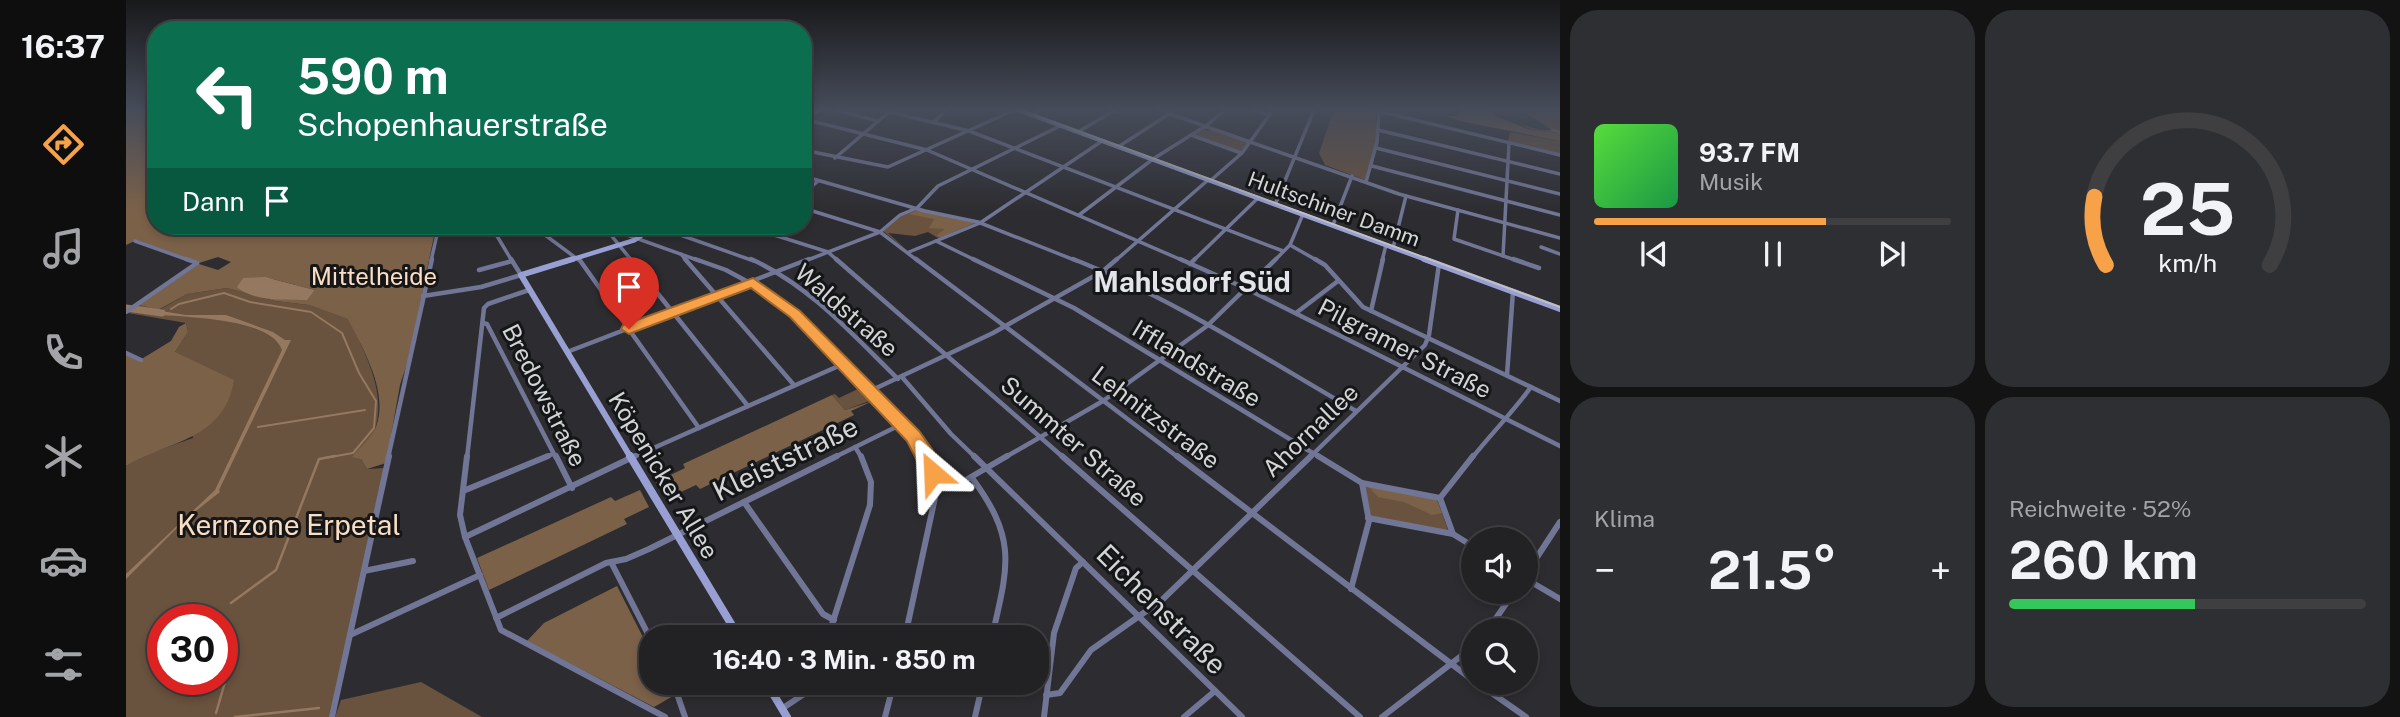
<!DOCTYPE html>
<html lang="de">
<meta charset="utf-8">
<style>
body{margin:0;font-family:"Public Sans",sans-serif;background:#2e2f32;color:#f1f3f6;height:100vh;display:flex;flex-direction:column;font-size:26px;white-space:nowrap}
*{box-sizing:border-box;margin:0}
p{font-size:23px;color:#a2a4a7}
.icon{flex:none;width:38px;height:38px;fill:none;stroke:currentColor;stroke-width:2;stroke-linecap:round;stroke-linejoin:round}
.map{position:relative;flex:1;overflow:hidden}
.panel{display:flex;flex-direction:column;gap:10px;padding:10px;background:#131314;width:840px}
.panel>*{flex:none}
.guide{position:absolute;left:21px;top:21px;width:665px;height:214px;border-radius:28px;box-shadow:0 4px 10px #0003,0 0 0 2px #3f3f42;background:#0b6e4f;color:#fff;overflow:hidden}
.fabs{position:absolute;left:1335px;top:527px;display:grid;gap:14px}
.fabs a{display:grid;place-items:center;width:77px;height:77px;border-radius:50%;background:#222225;box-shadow:0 4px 10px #0003,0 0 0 2px #3f3f42;font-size:35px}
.speed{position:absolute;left:21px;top:604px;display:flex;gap:14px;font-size:35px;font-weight:700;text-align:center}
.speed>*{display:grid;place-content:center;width:91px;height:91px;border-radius:50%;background:#222225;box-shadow:0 4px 10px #0003,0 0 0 2px #3f3f42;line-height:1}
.speed .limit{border:10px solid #d22;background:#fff;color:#111}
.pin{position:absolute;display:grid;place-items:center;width:60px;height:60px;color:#fff;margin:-72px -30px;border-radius:50% 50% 50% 0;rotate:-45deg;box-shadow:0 0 7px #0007}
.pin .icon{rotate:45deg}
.me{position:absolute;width:77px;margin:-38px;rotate:334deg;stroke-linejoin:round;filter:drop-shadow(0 0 5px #0008)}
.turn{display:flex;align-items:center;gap:24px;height:147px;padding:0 35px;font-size:32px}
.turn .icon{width:91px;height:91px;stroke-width:2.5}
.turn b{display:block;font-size:49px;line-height:60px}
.then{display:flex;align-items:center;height:66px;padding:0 35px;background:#0003;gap:14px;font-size:26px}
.big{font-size:52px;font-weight:700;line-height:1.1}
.panel .widget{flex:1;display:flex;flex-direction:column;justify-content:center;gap:10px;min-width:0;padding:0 24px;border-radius:28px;background:#2e2f32}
.panel .dial{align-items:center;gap:0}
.dial svg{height:182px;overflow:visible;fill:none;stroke:#3f3f42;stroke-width:7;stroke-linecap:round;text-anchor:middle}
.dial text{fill:#f1f3f6;stroke:none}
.song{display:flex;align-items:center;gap:21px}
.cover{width:84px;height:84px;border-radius:10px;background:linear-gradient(135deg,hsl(110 70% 55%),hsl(140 70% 35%))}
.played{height:7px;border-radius:4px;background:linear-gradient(90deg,#f7a149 65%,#3f3f42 65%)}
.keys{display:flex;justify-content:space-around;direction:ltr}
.heat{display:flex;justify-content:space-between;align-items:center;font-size:38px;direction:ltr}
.charge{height:10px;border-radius:5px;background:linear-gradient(90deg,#34c759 52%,#3f3f42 0)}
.panel .tiles{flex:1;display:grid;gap:10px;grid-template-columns:repeat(2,1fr)}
.trip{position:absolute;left:513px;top:625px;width:410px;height:70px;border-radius:28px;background:#222225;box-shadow:0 4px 10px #0003,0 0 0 2px #3f3f42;font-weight:700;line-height:70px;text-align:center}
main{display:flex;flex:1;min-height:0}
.tab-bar{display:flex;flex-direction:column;width:126px;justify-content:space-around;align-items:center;background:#0e0e0f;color:#a2a4a7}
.tab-bar .icon{width:49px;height:49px}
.tab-bar .on{color:#f7a149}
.tab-bar b{font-size:32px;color:#f1f3f6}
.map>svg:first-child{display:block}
.green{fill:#69523e;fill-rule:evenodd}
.forest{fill:#7c6149;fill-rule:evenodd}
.water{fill:#94785f}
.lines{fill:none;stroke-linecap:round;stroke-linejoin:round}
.stream-far1{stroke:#94785f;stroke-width:2}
.stream{stroke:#94785f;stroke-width:2.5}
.river{stroke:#94785f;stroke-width:7}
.street-far2{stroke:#727696;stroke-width:3.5}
.street-far1{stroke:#727696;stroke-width:4.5}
.street{stroke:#727696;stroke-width:6}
.secondary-far2{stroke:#989fd2;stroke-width:4.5}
.secondary-far1{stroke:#989fd2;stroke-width:6}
.secondary{stroke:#989fd2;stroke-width:8}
.tram{stroke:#c0c0c3;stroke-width:2}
.route{fill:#f7a149;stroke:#a1692f;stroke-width:2}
.labels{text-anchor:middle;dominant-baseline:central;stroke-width:6;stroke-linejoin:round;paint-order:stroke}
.far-street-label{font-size:21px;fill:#d3d4d6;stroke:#151617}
.park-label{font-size:24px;fill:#fbddc3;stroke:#151617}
.street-label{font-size:24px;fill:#d3d4d6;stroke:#151617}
.quarter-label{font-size:28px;font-weight:bold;fill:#e3e4e9;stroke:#151617}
.near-street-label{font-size:28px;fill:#d3d4d6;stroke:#151617}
.near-park-label{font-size:28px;fill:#fbddc3;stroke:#151617}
</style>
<main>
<nav class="tab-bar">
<b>16:37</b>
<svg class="icon on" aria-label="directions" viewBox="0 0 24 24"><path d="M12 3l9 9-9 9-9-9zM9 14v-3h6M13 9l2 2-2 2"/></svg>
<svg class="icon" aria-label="music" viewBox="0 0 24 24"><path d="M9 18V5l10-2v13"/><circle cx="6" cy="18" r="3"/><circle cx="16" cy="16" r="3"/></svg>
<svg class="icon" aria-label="phone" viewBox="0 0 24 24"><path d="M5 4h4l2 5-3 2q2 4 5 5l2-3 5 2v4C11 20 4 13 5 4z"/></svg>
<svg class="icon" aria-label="climate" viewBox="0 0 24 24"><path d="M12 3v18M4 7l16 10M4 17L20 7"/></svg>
<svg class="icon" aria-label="car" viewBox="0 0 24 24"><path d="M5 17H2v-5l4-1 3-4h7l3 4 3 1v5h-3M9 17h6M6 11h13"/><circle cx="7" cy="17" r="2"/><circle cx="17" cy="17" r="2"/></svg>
<svg class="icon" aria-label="filters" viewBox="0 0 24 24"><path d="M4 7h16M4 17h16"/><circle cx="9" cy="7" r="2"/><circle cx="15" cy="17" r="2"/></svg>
</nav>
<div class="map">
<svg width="1434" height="717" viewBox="0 0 1434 717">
<rect width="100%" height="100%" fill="#2d2d31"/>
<g class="green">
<polygon points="1208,110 1250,112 1250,142 1239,180 1199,165 1193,153"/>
<polygon points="1434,110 1434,133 1405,130 1392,123 1414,130 1426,130 1397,111"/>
<polygon points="1079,127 1081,128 1080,130 1087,130 1123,142 1115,152 1067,134"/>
<polygon points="1384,132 1434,141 1434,154 1382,141"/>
<polygon points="790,210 849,223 812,238 802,232 789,236 762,233 782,251 757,231 775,216"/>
<path d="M101 288 149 301 183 305 223 319C238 352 261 391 249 429 246 440 239 450 235 459L241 469 258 468 204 717H0V466L16 456 67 438 49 352 62 332 60 323 2 313 13 305 33 310 61 294ZM37 620H96V679H37Z"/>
<polygon points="734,388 739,392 737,393 746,400 719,410 706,395 709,394 713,398"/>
<polygon points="1239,485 1312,501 1322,530 1320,532 1245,517"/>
<polygon points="295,682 356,717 209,717 215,700"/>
</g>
<g class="forest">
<path d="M0 110H30V226H310L283 358 274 385 260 463 241 469 235 459 226 457C233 448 246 437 250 427 263 392 237 349 222 319L183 305 149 301 101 288 61 294 32 310 13 305 73 264 92 270 105 262 92 257 73 263 11 240 0 245ZM117 278 147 279 189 290 180 300 141 297 115 290Z"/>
<polygon points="1334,110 1364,110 1371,117 1405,130 1434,133 1434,141 1334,121 1320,116 1330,116"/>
<polygon points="793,210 849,223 814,238 811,235 819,229 803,228 808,219 783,214"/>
<path d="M60 323 62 332 49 352 108 380C98 441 43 440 0 466V354L14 360 45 341 53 327Z"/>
<polygon points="706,395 719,410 747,401 725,411 728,415 574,489 570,485 540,499 530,482 559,468 557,464"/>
<polygon points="1241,485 1310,499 1316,513 1306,515 1278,502 1252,497"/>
<polygon points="514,490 523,507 498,519 501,524 363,590 351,558 485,497 489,501"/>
<polygon points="491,586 525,653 525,682 540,683 547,696 528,707 401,641 418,623"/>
</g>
<g class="water">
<path d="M139 277 189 290 181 300C160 299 127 302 111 287L117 278Z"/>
<path d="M35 311 60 315H100L147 332 159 340H165L93 490 94 492 61 518 0 579V574L89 490 156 350C144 317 59 318 27 314Z"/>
</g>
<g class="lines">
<g class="stream-far1">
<polyline points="1426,130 1434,132"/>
<polyline points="45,309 53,304 98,293 124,302 185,312 216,333 233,373 250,401 248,428 227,453 199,458"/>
<polyline points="132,427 239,410"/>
</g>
<g class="stream">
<polyline points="105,603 150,570 193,459 209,456"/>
<polyline points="85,620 90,615"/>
<polyline points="90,713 99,682 95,679"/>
<polyline points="109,717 193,708"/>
</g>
<polyline class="river" points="0,308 36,313"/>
<g class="street-far2">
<polyline points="710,110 752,121"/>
<polyline points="756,110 843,131 1157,251"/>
<polyline points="1033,110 1273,194 1434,238"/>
<polyline points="1127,110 1143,115"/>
<polyline points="1248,110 1434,155"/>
<polyline points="905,115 915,110"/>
<polyline points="678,119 801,150 1058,261"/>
<polyline points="808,122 820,110"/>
<polyline points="1252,130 1434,174"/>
<polyline points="952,132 989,110"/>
<polyline points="1065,135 1115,153"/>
<polyline points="992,147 1049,110"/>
<polyline points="1250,148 1434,194"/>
<polyline points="677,150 762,167 888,110"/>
<polyline points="709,158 764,111"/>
<polyline points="1246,166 1434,215"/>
<polyline points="677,176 799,211 852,222 951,261"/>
<polyline points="1084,181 1116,153 1147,110"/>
<polyline points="1240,182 1251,142 1253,111"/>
<polyline points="677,194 692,181"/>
<polyline points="1149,205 1188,110"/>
<polyline points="677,208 754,232 792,261"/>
<polyline points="1332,210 1328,239 1392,261"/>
<polyline points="953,215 1027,159 1081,125 1099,110"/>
<polyline points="1207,225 1226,176"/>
<polyline points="365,226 386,261"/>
<polyline points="407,226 454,261"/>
<polyline points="476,226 574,261"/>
<polyline points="529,226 628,261"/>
<polyline points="620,226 702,252 712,261"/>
<polyline points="480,229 506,261"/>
<polyline points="9,241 65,261"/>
<polyline points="810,241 851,261"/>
<polyline points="1164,245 1192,261"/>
<polyline points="1415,247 1434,254"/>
<polyline points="1267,248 1280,196"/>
<polyline points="783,252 854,223 976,141"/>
<polyline points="555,254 561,261"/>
<polyline points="1377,256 1383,143"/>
<polyline points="305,261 312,230"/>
<polyline points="679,261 754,232 774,215 791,208 812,186 934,126"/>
<polyline points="989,261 1082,180"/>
<polyline points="1067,261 1132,198"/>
<polyline points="1148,261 1164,245 1177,214"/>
<polyline points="1256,261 1260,245"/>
</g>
<g class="street-far1">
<polyline points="60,259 71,263"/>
<polyline points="453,259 573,428"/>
<polyline points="504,259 622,406"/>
<polyline points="559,259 668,385"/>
<polyline points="569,259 600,270 646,295 669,314 791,441 801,458"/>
<path d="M625 259C684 286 726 334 772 379"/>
<polyline points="710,259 938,458"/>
<polyline points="790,259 1053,458"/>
<polyline points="847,259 948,308 1195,458"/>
<path d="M947 259C1046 298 1138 358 1230 411"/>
<polyline points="1054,259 1119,288 1434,446"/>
<polyline points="1189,259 1199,265 1237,307 1434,401"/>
<polyline points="1387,259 1413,268"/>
<polyline points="1064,264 1069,259"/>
<polyline points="353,270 386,261"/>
<polyline points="297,296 355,287 395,275 385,259"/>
<polyline points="1245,311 1257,259"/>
<polyline points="0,312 71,263"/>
<polyline points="1170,313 1212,281"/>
<polyline points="357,323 361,324 430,458"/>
<polyline points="441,352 683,259"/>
<polyline points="0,353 15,360"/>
<polyline points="1381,375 1387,291"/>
<polyline points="776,377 825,434 850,458"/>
<polyline points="744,391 867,333 977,271 991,259"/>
<polyline points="729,447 736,458"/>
<polyline points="262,458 306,259"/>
<polyline points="341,458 358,308 362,304 403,290"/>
<polyline points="417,458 427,454"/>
<polyline points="505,458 717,364"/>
<polyline points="707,458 776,424"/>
<polyline points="878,458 977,401 1081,326 1150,259"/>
<polyline points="1183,458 1299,345 1303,335 1313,264"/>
<path d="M1346 458C1365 434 1387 412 1405 387"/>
</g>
<g class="street">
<polyline points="341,456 334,515 339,537 375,630 539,717"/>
<polyline points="430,456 446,488"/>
<polyline points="848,456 1116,717"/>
<polyline points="936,456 1234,717"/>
<polyline points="1051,456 1348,681"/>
<polyline points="1192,456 1236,483 1314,498"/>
<path d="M846 478C892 540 882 566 866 637"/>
<polyline points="810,488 833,484 881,456"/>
<polyline points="337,491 422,456"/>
<polyline points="1314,498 1347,456"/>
<polyline points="618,502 697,614 708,620"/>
<polyline points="1242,518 1327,534 1314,498"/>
<polyline points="1327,534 1348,547"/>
<polyline points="339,537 509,456"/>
<polyline points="485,562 525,640"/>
<polyline points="238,571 287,561"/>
<polyline points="1400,574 1434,522"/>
<polyline points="1400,579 1434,599"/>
<polyline points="1225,589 1243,521 1236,483"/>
<polyline points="370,618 480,563 500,559 523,549 711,456"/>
<polyline points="1362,630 1388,592"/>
<polyline points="224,635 354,575"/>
<polyline points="702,637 744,505 745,482 735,456"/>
<polyline points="779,637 810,493 805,466 800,456"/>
<polyline points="547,682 559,717"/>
<polyline points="1350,682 1400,717"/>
<polyline points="920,695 934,693 965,650 1036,600 1185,456"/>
<polyline points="657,708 681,692 688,682"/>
<polyline points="206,717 263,456"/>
<polyline points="759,717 768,682"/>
<polyline points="849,717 857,682"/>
<polyline points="918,717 928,633 950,568 957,562"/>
<polyline points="1058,717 1089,691"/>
<polyline points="1256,717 1348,646"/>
</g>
<g class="secondary-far2">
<polyline points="892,110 1303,261"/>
<polyline points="677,121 692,110"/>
<polyline points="441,261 509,240 530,226"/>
</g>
<g class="secondary-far1">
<polyline points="447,259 395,275 505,458"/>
<polyline points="1298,259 1434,309"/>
</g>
<g class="secondary">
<polyline points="504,456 613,637"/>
<polyline points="640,682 661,717"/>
</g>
<polyline class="tram" points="895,110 1434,307"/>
</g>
<linearGradient id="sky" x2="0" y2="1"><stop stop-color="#19191b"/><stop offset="0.52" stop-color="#464c5a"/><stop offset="1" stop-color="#464c5a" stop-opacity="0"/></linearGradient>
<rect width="1434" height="211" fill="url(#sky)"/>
<polygon class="route" points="627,278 674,311 793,431 806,449 816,473 813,478 800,478 781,441 664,317 625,288 508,332 503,334 495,329 497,325"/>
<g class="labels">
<g class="far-street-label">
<text transform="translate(1208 209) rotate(20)">Hultschiner Damm</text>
</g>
<g class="park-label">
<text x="248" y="276">Mittelheide</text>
</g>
<g class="street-label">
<text transform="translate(721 310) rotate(41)">Waldstraße</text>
<text transform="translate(1279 348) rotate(27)">Pilgramer Straße</text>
<text transform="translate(1071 363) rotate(31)">Ifflandstraße</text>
<text transform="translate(419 395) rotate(63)">Bredowstraße</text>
<text transform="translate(1030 417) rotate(37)">Lehnitzstraße</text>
<text transform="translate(1184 430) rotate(-44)">Ahornallee</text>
<text transform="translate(948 441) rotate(41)">Summter Straße</text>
<text transform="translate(538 475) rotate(59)">Köpenicker Allee</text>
</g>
<g class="quarter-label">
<text x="1066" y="281">Mahlsdorf Süd</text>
</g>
<g class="near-street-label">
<text transform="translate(659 458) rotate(-26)">Kleiststraße</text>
<text transform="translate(1036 609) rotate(45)">Eichenstraße</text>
</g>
<g class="near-park-label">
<text x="163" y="524">Kernzone Erpetal</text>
</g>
</g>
</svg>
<div class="fabs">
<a><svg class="icon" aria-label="sound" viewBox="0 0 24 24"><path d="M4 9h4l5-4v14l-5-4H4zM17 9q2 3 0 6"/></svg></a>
<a><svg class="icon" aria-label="search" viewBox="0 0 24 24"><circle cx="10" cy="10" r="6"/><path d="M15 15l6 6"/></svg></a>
</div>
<div class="speed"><div class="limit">30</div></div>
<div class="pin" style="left:503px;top:329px;background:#d93025"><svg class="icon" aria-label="arrive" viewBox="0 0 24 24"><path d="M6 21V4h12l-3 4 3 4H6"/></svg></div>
<svg class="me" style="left:807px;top:473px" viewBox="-20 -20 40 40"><path d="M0-17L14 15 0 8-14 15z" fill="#f7a149" stroke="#fff" stroke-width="4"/></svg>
<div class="trip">16:40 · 3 Min. · 850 m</div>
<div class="guide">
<div class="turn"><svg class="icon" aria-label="left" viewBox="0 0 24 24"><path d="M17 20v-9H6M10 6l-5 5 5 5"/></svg><div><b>590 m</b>Schopenhauerstraße</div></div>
<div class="then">Dann<svg class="icon" aria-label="arrive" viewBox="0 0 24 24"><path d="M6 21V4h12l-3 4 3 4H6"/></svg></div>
</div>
</div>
<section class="panel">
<div class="tiles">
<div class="widget">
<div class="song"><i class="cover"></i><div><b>93.7 FM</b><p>Musik</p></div></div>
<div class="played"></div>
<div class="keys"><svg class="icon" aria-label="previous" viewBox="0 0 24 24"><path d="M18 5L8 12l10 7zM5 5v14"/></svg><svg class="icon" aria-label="pause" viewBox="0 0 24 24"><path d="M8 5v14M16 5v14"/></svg><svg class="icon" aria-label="next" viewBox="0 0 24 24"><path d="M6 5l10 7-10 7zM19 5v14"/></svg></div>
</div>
<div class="widget dial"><svg viewBox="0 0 100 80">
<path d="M14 69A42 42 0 1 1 86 69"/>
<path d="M14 69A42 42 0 0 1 9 39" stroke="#f7a149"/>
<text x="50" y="56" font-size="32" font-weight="700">25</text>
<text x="50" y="72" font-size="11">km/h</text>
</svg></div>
<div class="widget"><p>Klima</p>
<div class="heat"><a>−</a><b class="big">21.5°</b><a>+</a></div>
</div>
<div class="widget"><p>Reichweite · 52%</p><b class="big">260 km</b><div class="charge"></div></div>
</div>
</section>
</main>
